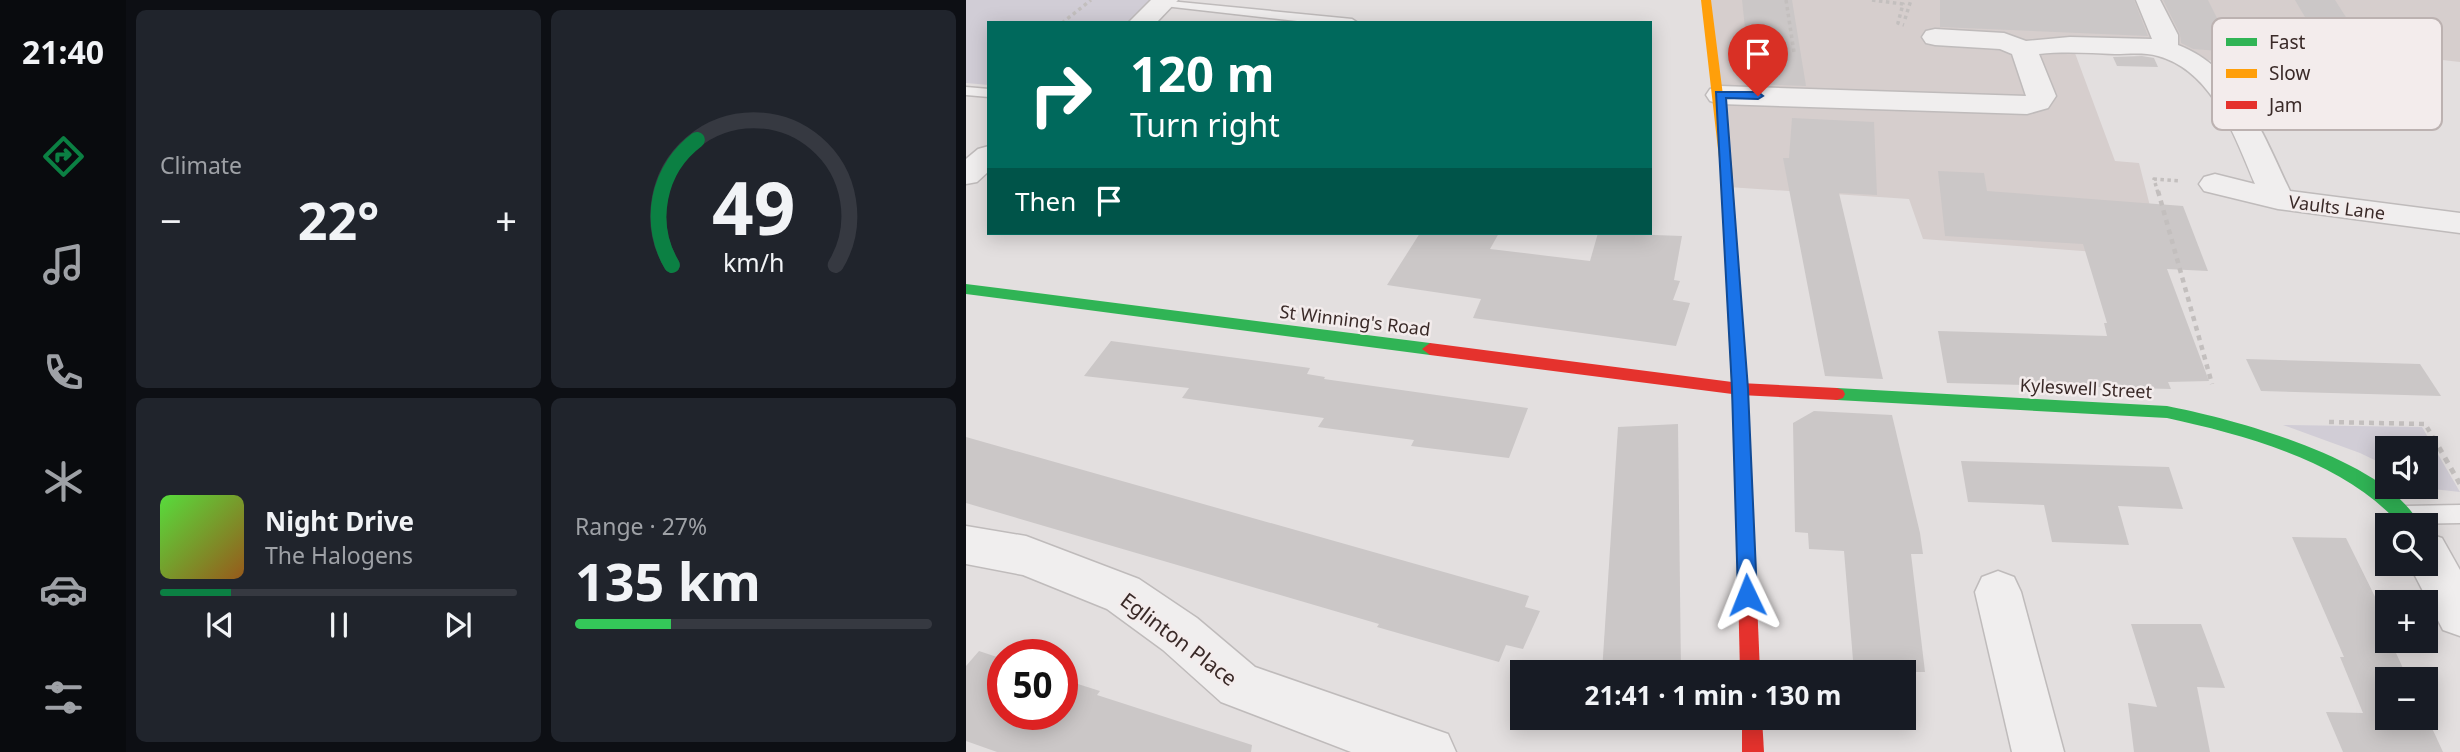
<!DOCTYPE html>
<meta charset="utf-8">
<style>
body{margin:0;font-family:"Noto Sans",sans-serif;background:#20242c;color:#f1f3f6;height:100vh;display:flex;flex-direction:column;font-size:26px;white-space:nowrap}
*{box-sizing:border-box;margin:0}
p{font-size:23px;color:#9ea1a6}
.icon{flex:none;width:38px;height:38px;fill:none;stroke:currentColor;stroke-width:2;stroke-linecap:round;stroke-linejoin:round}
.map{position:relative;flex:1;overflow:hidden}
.sheet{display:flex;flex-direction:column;gap:10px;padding:10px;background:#0d0f14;width:840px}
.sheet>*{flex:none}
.guide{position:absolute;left:21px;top:21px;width:665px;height:214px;border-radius:0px;box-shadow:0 4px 18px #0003;background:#00695c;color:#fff;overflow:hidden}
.tools{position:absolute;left:1409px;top:436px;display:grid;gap:14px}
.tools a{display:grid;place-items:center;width:63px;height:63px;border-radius:0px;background:#171b24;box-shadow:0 4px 18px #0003;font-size:35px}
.speed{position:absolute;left:21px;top:639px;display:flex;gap:14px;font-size:35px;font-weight:700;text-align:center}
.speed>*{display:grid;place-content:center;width:91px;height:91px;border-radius:50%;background:#171b24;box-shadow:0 4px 18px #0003;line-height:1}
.speed .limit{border:10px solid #d22;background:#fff;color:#111}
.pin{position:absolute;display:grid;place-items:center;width:60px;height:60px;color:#fff;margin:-72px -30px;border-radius:50% 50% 50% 0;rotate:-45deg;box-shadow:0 0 7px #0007}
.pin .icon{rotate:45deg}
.me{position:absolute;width:77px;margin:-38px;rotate:358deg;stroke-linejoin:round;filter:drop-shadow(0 0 5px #0008)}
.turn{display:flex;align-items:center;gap:24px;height:147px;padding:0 28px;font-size:32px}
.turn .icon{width:91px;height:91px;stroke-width:2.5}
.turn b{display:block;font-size:49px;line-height:60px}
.then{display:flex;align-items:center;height:66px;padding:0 28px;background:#0003;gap:14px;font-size:26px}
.big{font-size:52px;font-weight:700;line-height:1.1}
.sheet .widget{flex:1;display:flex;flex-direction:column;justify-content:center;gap:10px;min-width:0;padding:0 24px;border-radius:10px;background:#20242c}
.sheet .dial{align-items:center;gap:0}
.dial svg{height:182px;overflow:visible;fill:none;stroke:#363941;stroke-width:7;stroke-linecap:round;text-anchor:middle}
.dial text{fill:#f1f3f6;stroke:none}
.song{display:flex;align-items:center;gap:21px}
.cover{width:84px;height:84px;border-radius:10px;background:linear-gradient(135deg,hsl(110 70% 55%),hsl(30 70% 35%))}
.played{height:7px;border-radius:4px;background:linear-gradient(90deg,#0b8043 20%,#363941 20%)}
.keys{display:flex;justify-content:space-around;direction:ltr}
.heat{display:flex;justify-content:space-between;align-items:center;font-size:38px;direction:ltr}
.charge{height:10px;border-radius:5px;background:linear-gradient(90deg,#34c759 27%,#363941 0)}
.sheet .tiles{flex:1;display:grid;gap:10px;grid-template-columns:repeat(2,1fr)}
.trip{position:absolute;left:544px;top:660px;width:406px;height:70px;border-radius:0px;background:#171b24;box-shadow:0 4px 18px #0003;font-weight:700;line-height:70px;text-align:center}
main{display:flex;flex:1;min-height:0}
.tabs{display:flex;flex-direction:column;width:126px;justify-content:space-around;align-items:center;background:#090b0e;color:#9ea1a6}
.tabs .icon{width:49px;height:49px}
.tabs .current{color:#0b8043}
.tabs b{font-size:32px;color:#f1f3f6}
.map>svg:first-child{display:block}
.built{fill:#d6cecd}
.green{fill:#d1cdd6}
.building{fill:#cbc7c7}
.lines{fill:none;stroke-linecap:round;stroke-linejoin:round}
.lane-casing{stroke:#bfbbbb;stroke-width:3}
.street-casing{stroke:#bfbbbb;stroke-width:3}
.path-far2{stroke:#c3bfbe;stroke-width:3.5;stroke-dasharray:3.5 3.5;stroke-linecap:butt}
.path-far1{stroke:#c3bfbe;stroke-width:4.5;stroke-dasharray:5 5;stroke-linecap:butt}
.path{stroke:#c3bfbe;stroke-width:5;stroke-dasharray:6 6;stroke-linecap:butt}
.lane{fill:#f0eeee;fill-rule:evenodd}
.street{fill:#f0eeee;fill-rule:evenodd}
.fast{fill:#30b455;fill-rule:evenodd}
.slow{fill:#ff9f0a;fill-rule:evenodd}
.jam{fill:#e5322d;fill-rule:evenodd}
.route{fill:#1a73e8;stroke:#114b97;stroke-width:2}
.labels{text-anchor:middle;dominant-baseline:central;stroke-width:5;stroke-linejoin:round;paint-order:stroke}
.street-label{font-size:18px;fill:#3a2a28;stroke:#f3ecec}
.near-street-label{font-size:21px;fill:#3a2a28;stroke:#f3ecec}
.key{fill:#f3ecec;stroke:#bcb2b1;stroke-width:2}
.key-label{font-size:19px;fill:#3a2a28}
</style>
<main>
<nav class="tabs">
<b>21:40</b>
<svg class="icon current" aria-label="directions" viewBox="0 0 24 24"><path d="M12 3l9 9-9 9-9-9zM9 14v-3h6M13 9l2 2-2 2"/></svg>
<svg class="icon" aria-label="music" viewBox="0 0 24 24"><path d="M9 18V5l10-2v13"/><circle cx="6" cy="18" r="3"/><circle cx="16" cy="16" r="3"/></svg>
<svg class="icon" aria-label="phone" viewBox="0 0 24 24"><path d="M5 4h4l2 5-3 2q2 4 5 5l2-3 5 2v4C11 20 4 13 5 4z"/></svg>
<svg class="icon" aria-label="climate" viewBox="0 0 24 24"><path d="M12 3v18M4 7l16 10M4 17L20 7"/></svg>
<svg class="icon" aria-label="car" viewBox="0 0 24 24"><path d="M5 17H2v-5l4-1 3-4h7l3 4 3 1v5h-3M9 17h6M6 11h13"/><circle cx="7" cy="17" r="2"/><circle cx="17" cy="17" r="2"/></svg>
<svg class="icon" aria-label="filters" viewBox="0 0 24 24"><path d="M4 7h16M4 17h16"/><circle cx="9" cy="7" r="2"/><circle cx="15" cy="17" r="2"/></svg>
</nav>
<section class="sheet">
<div class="tiles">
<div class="widget"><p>Climate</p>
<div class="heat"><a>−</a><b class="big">22°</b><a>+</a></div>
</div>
<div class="widget dial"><svg viewBox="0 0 100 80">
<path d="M14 69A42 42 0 1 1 86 69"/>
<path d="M14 69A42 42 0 0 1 25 14" stroke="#0b8043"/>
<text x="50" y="56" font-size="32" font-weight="700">49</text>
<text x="50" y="72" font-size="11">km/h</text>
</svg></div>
<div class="widget">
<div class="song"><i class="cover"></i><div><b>Night Drive</b><p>The Halogens</p></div></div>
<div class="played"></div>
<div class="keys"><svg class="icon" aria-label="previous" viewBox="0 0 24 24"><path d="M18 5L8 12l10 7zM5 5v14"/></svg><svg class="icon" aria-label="pause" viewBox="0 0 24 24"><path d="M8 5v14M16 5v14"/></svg><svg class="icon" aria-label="next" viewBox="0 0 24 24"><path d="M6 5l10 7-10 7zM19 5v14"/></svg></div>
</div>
<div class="widget"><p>Range · 27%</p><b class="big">135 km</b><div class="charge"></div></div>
</div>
</section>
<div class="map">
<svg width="1494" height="752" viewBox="0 0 1494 752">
<rect width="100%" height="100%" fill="#e3dfdf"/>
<polygon class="built" points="741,0 1494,0 1494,62 1345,45 1356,68 1222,59 1199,49 1106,45 1149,161 1173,163 1197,257 957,239 943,199 762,187"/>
<g class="green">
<polygon points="0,0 189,0 163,23 23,23 23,85 0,83"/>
<polygon points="1317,425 1456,427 1494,492 1449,487 1460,486 1460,448 1421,448 1421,466 1394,453"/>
</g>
<g class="building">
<polygon points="776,0 826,0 840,86 785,84"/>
<polygon points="974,0 1168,0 1182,36 974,27"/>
<polygon points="1197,0 1242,0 1268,52 1227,49 1215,43 1214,34"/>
<polygon points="1329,0 1369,0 1399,47 1407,75 1370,70"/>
<polygon points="1176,56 1188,58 1192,67 1151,66 1147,57"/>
<polygon points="826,118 908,122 911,195 873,193 917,379 859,376 817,158 823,158"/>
<polygon points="972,171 1018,173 1021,191 1217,206 1242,271 1201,269 1243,381 1202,382 1205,389 981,383 972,331 1141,336 1138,323 1141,323 1117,244 979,236"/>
<polygon points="454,233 533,233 524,249 624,261 632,233 716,236 708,280 714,281 707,300 724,303 710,346 507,318 515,299 421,285"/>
<polygon points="145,341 344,368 341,374 359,377 358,379 562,408 543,458 445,446 448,440 352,427 358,418 216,398 223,388 118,376"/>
<polygon points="1280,359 1454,364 1475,396 1295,391"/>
<polygon points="848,411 926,415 954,533 957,554 945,554 959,672 888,672 878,551 843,549 842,533 829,532 827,423"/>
<polygon points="712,424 715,672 636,672 652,427"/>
<polygon points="0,437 563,596 559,607 574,611 557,649 540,645 533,662 411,627 413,624 0,503"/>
<polygon points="995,461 1203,467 1217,509 1152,506 1163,545 1086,542 1078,505 1002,502"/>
<polygon points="1326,537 1380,538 1421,621 1421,640 1424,640 1442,679 1421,679 1421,718 1460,718 1460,715 1477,752 1377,752 1360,712 1397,713 1374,657 1378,657"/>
<polygon points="1165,624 1235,624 1259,688 1231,687 1244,752 1168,752 1162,703 1191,707"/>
<polygon points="13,651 37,659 37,714 96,714 96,679 134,691 131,695 286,745 285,752 31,752 0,741 0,666"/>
</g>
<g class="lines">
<g class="lane-casing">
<g id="lane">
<polygon points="193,0 386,19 392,23 349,23 198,6 194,5"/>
<polygon points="0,87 23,89 23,97 0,95"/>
<polygon points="1494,505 1494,523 1439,524 1431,521 1428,515 1431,509 1439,506"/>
</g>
</g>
<g class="street-casing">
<g id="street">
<polygon points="185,0 212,0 190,23 162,23"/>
<path d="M1170 0H1194L1212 35V45C1273 68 1298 136 1324 191L1494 213V233L1312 209 1238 191 1233 184 1238 177 1249 174 1289 184C1269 137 1247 71 1192 56 1178 52 1162 54 1149 54 1124 53 1098 51 1073 54L1090 96 1082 108 1061 114 754 104 744 101 740 95 744 89 754 86 1060 96 1046 54 1034 49 969 45 960 43 956 37 960 31 969 29 1038 33 1060 41 1104 37 1186 39Z"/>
<polygon points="23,146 23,171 11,182 0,184 0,159 12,149"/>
<polygon points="0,526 60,536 173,579 231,618 289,667 482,734 490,752 385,752 255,702 197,650 141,609 57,575 0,564"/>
<polygon points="1460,533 1476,538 1494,570 1494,636 1477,630 1443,564 1460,564"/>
<polygon points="1032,571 1048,577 1055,592 1098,752 1046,752 1009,592 1016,577"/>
</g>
</g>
<g class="path-far2">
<polyline points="820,0 828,52"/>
<polyline points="906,0 937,4 932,23 938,25"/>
<polyline points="939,19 945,0"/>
<polyline points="96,23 125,0"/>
<polyline points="1192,193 1188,179 1214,181"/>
</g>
<g class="path-far1">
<polyline points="1192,191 1246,384"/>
<polyline points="1363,422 1459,424 1468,439"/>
</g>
<polyline class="path" points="1467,437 1494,484"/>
<use href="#lane" class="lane"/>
<use href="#street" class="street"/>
<g class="fast">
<polygon points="0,284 464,343 472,349 464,355 0,294"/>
<path d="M871 388 1201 406C1268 419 1422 460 1454 525H1434C1380 462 1279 435 1201 418L871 400 865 398 863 394 865 390Z"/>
</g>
<polygon class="slow" points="735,0 745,0 766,167 785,459 783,464 777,466 771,464 769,459 754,167"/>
<g class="jam">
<polygon points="464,343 774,383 871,388 877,390 879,394 877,398 871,400 774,395 464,355 456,349"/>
<polygon points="777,452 783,454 785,459 794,672 774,672 769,459 771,454"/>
<polygon points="776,718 796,718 798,752 776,752"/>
</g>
</g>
<polygon class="route" points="750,92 792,92 797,96 792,99 760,98 782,389 791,595 788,601 781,603 775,601 772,595 766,389"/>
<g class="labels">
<g class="street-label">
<text transform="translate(1371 207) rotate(7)">Vaults Lane</text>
<text transform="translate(389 320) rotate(7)">St Winning's Road</text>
<text transform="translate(1120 388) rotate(3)">Kyleswell Street</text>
</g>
<g class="near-street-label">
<text transform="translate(213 639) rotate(37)">Eglinton Place</text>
</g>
</g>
<rect x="1246" y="18" width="230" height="112" rx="10" class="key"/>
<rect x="1260" y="38" width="31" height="8" fill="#30b455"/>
<rect x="1260" y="69" width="31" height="9" fill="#ff9f0a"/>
<rect x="1260" y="101" width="31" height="8" fill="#e5322d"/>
<g class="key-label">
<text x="1303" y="49">Fast</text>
<text x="1303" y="80">Slow</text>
<text x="1303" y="112">Jam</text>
</g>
</svg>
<div class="tools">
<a><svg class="icon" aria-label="sound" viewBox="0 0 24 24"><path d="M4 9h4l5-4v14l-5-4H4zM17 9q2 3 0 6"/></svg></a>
<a><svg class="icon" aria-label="search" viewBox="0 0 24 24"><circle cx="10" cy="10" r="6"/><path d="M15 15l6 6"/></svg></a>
<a>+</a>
<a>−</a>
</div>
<div class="speed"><div class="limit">50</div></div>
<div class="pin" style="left:792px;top:96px;background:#d93025"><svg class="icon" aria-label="arrive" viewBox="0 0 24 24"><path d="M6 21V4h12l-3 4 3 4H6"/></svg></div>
<svg class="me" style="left:781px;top:595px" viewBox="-20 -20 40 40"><path d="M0-17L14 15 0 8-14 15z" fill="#1a73e8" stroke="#fff" stroke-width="4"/></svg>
<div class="trip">21:41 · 1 min · 130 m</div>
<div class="guide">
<div class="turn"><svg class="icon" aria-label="right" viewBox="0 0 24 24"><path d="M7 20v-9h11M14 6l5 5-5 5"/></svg><div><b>120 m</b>Turn right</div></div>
<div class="then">Then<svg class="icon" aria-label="arrive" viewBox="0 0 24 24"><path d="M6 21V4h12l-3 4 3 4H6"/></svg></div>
</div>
</div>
</main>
